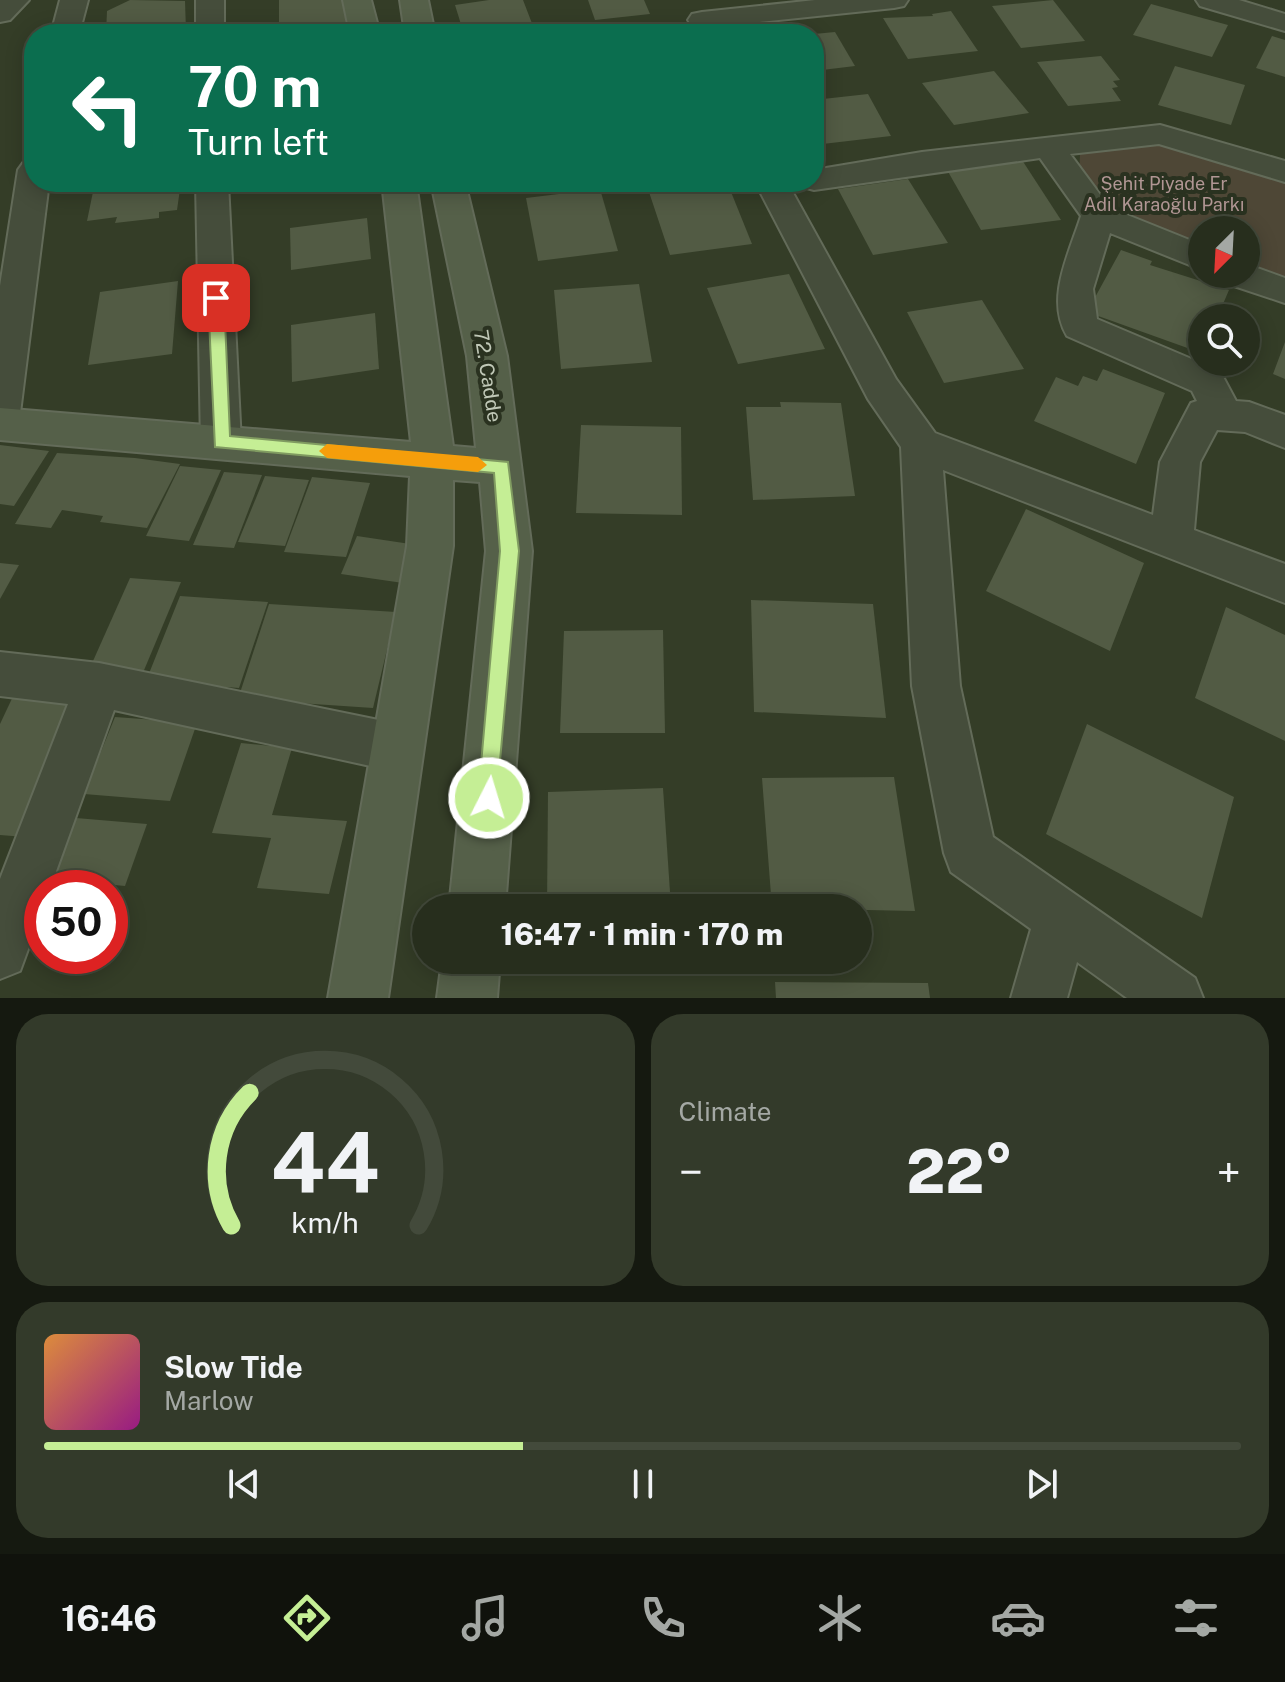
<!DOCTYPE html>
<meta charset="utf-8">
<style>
body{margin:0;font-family:"Public Sans",sans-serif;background:#333a2a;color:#f1f3f6;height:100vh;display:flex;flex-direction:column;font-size:30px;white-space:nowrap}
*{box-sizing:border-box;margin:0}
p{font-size:26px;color:#a4a8a4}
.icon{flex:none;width:44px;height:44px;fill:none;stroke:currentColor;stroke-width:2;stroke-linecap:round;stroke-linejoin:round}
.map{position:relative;height:998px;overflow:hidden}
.side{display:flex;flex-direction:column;gap:16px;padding:16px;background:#151910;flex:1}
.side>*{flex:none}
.banner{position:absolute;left:24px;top:24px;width:800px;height:168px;border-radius:32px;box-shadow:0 4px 20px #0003,0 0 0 2px #434a3b;background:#0b6e4f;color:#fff;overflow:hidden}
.needle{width:52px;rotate:204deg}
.controls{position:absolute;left:1188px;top:216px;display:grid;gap:16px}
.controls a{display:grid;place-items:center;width:72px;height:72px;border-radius:50%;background:#272e1d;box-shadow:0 4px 20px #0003,0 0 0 2px #434a3b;font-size:40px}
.speed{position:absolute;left:24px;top:870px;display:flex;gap:16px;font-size:40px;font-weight:700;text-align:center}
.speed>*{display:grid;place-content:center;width:104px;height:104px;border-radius:50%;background:#272e1d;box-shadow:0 4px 20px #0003,0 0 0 2px #434a3b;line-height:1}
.speed .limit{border:12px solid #d22;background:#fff;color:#111}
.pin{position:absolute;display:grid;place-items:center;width:68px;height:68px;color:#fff;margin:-34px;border-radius:16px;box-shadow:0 4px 12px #0006}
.me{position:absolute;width:88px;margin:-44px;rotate:5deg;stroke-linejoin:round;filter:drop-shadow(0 0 6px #0008)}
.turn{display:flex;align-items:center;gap:28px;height:168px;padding:0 32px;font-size:36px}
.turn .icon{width:104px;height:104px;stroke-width:2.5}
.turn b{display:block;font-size:56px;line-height:68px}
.big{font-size:60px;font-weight:800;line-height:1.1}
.side .card{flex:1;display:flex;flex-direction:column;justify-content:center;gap:12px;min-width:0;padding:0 28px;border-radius:32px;background:#333a2a}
.side .dial{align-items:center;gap:0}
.dial svg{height:208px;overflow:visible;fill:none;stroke:#434a3b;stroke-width:7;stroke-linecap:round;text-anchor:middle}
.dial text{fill:#f1f3f6;stroke:none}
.song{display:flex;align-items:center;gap:24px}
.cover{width:96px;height:96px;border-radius:12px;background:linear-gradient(135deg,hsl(30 70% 55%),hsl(310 70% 35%))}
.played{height:8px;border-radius:4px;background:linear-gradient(90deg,#c5ee95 40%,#434a3b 40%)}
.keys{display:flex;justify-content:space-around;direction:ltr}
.heat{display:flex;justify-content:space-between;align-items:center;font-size:44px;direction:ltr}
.side .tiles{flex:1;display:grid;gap:16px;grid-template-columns:1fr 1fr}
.card:last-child{grid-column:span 2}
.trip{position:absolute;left:412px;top:894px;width:460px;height:80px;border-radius:40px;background:#272e1d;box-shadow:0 4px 20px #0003,0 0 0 2px #434a3b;font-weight:800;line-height:80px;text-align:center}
.menu{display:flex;height:128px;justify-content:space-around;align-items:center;background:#10120c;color:#a4a8a4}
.menu .icon{width:56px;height:56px}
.menu .selected{color:#c5ee95}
.menu b{font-size:36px;color:#f1f3f6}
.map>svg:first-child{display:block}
.green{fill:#4e4736}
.building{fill:#525b44}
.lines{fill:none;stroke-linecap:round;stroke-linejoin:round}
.minor-casing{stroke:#636b59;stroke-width:4}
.secondary-casing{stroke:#636b59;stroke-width:4}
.minor{fill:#454d3b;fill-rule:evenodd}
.secondary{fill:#556049;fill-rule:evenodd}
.route{fill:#c5ee95;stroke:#809b61;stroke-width:2}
.slow{fill:#f59e0b}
.labels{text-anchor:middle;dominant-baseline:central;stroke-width:8;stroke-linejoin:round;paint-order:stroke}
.far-park-label{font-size:18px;fill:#b19694;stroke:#2a3220}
.street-label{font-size:20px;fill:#c0c8b7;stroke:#2a3220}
</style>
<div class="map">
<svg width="1285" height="998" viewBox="0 0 1285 998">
<rect width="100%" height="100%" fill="#343d27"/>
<polygon class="green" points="1155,140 1285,179 1285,289 1246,274 1246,230 1202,230 1202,259 1132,234 1079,185 1080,152"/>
<g class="building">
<polygon points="130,0 185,1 186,31 106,34 107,11"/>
<polygon points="279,0 344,0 346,23 279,30"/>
<polygon points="489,0 523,0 533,26 503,30 505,34 464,34 455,5"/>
<polygon points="588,0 644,0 650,14 595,20"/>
<polygon points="1053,0 1085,41 1021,48 992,6"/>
<polygon points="1151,4 1228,25 1212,57 1133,35"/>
<polygon points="951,11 978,51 908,59 883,18 933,16 932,14"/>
<polygon points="835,32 855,66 814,71 814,34"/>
<polygon points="1272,36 1285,40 1285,77 1256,68"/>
<polygon points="1101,56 1120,80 1113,81 1118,87 1112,88 1121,101 1068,106 1037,62"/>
<polygon points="1175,66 1245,85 1231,125 1158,105"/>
<polygon points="994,71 1029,113 954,125 922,83"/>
<polygon points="868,94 891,136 814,145 814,100"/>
<polygon points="1022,160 1061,220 981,230 946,168"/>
<polygon points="908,179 948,243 873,255 838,189"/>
<polygon points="95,182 181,182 177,210 159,212 159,218 115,223 117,217 87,221"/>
<polygon points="727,182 752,244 670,255 649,192"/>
<polygon points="600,189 618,251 538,261 526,198"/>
<polygon points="367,218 371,259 291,270 290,228"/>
<polygon points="1121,250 1152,261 1150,265 1229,290 1217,318 1202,318 1202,331 1193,350 1087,312"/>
<polygon points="789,274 825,349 738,364 707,288"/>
<polygon points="178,281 172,354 88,365 100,292"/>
<polygon points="639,284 652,362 561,369 554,290"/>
<polygon points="982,300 1024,369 944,383 907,312"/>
<polygon points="375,313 379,369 292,382 291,325"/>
<polygon points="1285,342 1285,379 1273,374"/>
<polygon points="1103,369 1165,393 1136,464 1034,421 1056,377 1078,386 1083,376 1097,381"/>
<polygon points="780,402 841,403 855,496 753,500 746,407 781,407"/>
<polygon points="581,425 681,427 682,515 576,513"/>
<polygon points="0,445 49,451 14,506 0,504"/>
<polygon points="57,453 135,458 180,464 147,528 100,522 103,516 62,510 51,528 15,524"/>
<polygon points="180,466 221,470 189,541 146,536"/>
<polygon points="224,472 262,475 234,548 193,545"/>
<polygon points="265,476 309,480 285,546 238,542"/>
<polygon points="312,477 370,483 346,557 284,552"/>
<polygon points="1026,509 1144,563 1110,651 986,591"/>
<polygon points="357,536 417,545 403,583 341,574"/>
<polygon points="0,563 19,565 0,599"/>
<polygon points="130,578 181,582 142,675 89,670"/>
<polygon points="180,596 268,602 239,688 146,681"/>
<polygon points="751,600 873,604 886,718 754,712"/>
<polygon points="269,604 396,612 373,708 238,699"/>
<polygon points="1226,607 1285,635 1285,741 1195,698"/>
<polygon points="663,630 665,733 560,733 564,631"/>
<polygon points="16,690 85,695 25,837 0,835 0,724"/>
<polygon points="115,717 197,723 170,801 84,794"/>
<polygon points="1087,724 1234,797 1202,918 1046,834"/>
<polygon points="241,743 292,748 272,815 347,821 329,894 257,888 271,838 212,833"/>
<polygon points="894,777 915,911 772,908 762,778"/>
<polygon points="663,788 671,907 547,908 548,792"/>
<polygon points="76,818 147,824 125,886 51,879"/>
<polygon points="775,982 928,983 930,998 776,998"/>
</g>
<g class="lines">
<g class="minor-casing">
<g id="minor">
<polygon points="0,0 29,0 10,20 0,22"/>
<polygon points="60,0 88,0 79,34 51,34"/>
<rect x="196" y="0" width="28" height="34"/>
<polygon points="815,0 908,0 904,6 894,8 702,28 692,26 688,20 692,14 702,12"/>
<polygon points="1196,0 1239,0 1285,14 1285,31 1200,6"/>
<path d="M1160 125 1285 161V182L1159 144 1070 154 1110 208 1202 245V270L1110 233 1093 289 1097 319 1220 371 1236 401 1249 402 1285 415V448L1245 432 1217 430 1200 462 1194 530 1285 564V603L943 470 960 686 993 837 1195 978 1203 998H1127L1077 962 1067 998H1011L1031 929 951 872 944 853 912 686 901 447 868 399 755 182H787L896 379 935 433 1153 515 1160 462 1191 403 1197 401 1192 391 1067 336C1045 299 1069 254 1081 216L1040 158 814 190 803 187 799 182H814V170L922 152Z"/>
<polygon points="34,160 34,182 49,182 20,413 14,424 0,428 0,286 18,170 23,163"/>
<polygon points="196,182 228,182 241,443 235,454 221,459 207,454 201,443"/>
<polygon points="1246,264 1285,278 1285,303 1225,283 1219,274 1246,274"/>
<polygon points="0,652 99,663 398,724 415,731 423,748 415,765 398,772 114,710 50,888 42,888 42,911 20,971 0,979 0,879 68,704 0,696"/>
</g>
</g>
<g class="secondary-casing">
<g id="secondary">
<polygon points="343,0 371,0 380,34 350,34"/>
<polygon points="400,0 428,0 435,34 405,34"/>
<polygon points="382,182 416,182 453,446 476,448 467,356 431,182 465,182 507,356 532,551 505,908 449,908 486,551 480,482 453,480 453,546 388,998 328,998 407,546 410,476 0,440 0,408 411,442"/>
<polygon points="442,960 500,960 497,998 437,998"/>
</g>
</g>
<use href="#minor" class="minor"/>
<use href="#secondary" class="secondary"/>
</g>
<polygon class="route" points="216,292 224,298 230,436 508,462 519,551 496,805 489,809 481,805 478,798 500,551 494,473 215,447 208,298"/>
<polygon class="slow" points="327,444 478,457 487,465 478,472 327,458 319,451"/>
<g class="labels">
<g class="far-park-label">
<text x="1164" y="183">Şehit Piyade Er<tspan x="1164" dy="21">Adil Karaoğlu Parkı</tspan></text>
</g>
<g class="street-label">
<text transform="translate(488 376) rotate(81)">72. Cadde</text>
</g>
</g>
</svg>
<div class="controls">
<a><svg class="needle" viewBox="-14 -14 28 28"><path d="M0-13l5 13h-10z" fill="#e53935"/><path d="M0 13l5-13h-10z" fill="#a4a8a4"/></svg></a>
<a><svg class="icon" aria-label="search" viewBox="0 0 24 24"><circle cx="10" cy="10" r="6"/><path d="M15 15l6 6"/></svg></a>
</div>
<div class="speed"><div class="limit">50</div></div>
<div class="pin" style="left:216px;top:298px;background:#d93025"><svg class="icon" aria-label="arrive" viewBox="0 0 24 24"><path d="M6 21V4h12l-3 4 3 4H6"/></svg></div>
<svg class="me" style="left:489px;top:798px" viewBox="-20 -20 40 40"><circle r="17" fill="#c5ee95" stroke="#fff" stroke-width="3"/><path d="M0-11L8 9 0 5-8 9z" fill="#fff"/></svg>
<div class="trip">16:47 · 1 min · 170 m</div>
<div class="banner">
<div class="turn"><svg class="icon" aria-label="left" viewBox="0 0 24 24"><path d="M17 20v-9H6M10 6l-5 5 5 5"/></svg><div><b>70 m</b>Turn left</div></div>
</div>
</div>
<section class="side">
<div class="tiles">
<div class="card dial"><svg viewBox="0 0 100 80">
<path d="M14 69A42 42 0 1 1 86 69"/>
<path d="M14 69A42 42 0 0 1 21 18" stroke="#c5ee95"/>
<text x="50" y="56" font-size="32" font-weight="700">44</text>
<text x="50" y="72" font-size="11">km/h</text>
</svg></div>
<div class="card"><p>Climate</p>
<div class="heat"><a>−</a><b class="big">22°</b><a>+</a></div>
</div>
<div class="card">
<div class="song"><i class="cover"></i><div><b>Slow Tide</b><p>Marlow</p></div></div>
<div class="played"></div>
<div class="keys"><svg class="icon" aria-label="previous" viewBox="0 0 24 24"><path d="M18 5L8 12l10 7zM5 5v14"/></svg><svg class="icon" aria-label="pause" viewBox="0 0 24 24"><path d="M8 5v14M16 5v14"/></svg><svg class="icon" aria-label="next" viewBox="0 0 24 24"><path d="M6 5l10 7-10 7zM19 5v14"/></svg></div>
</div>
</div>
</section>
<nav class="menu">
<b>16:46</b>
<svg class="icon selected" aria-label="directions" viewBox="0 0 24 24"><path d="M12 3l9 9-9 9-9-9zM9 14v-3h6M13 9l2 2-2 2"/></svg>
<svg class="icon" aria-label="music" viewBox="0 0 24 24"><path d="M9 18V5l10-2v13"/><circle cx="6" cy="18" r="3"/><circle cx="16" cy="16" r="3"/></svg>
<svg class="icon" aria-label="phone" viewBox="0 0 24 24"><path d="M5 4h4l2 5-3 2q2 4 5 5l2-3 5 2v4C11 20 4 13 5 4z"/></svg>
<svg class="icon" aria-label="climate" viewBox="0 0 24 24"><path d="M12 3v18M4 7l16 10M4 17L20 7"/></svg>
<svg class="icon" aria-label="car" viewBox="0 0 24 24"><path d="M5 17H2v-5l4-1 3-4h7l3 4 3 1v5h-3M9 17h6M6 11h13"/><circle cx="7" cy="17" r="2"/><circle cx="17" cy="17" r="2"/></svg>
<svg class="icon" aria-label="filters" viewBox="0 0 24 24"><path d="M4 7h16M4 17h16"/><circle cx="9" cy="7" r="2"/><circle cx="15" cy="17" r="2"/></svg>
</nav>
